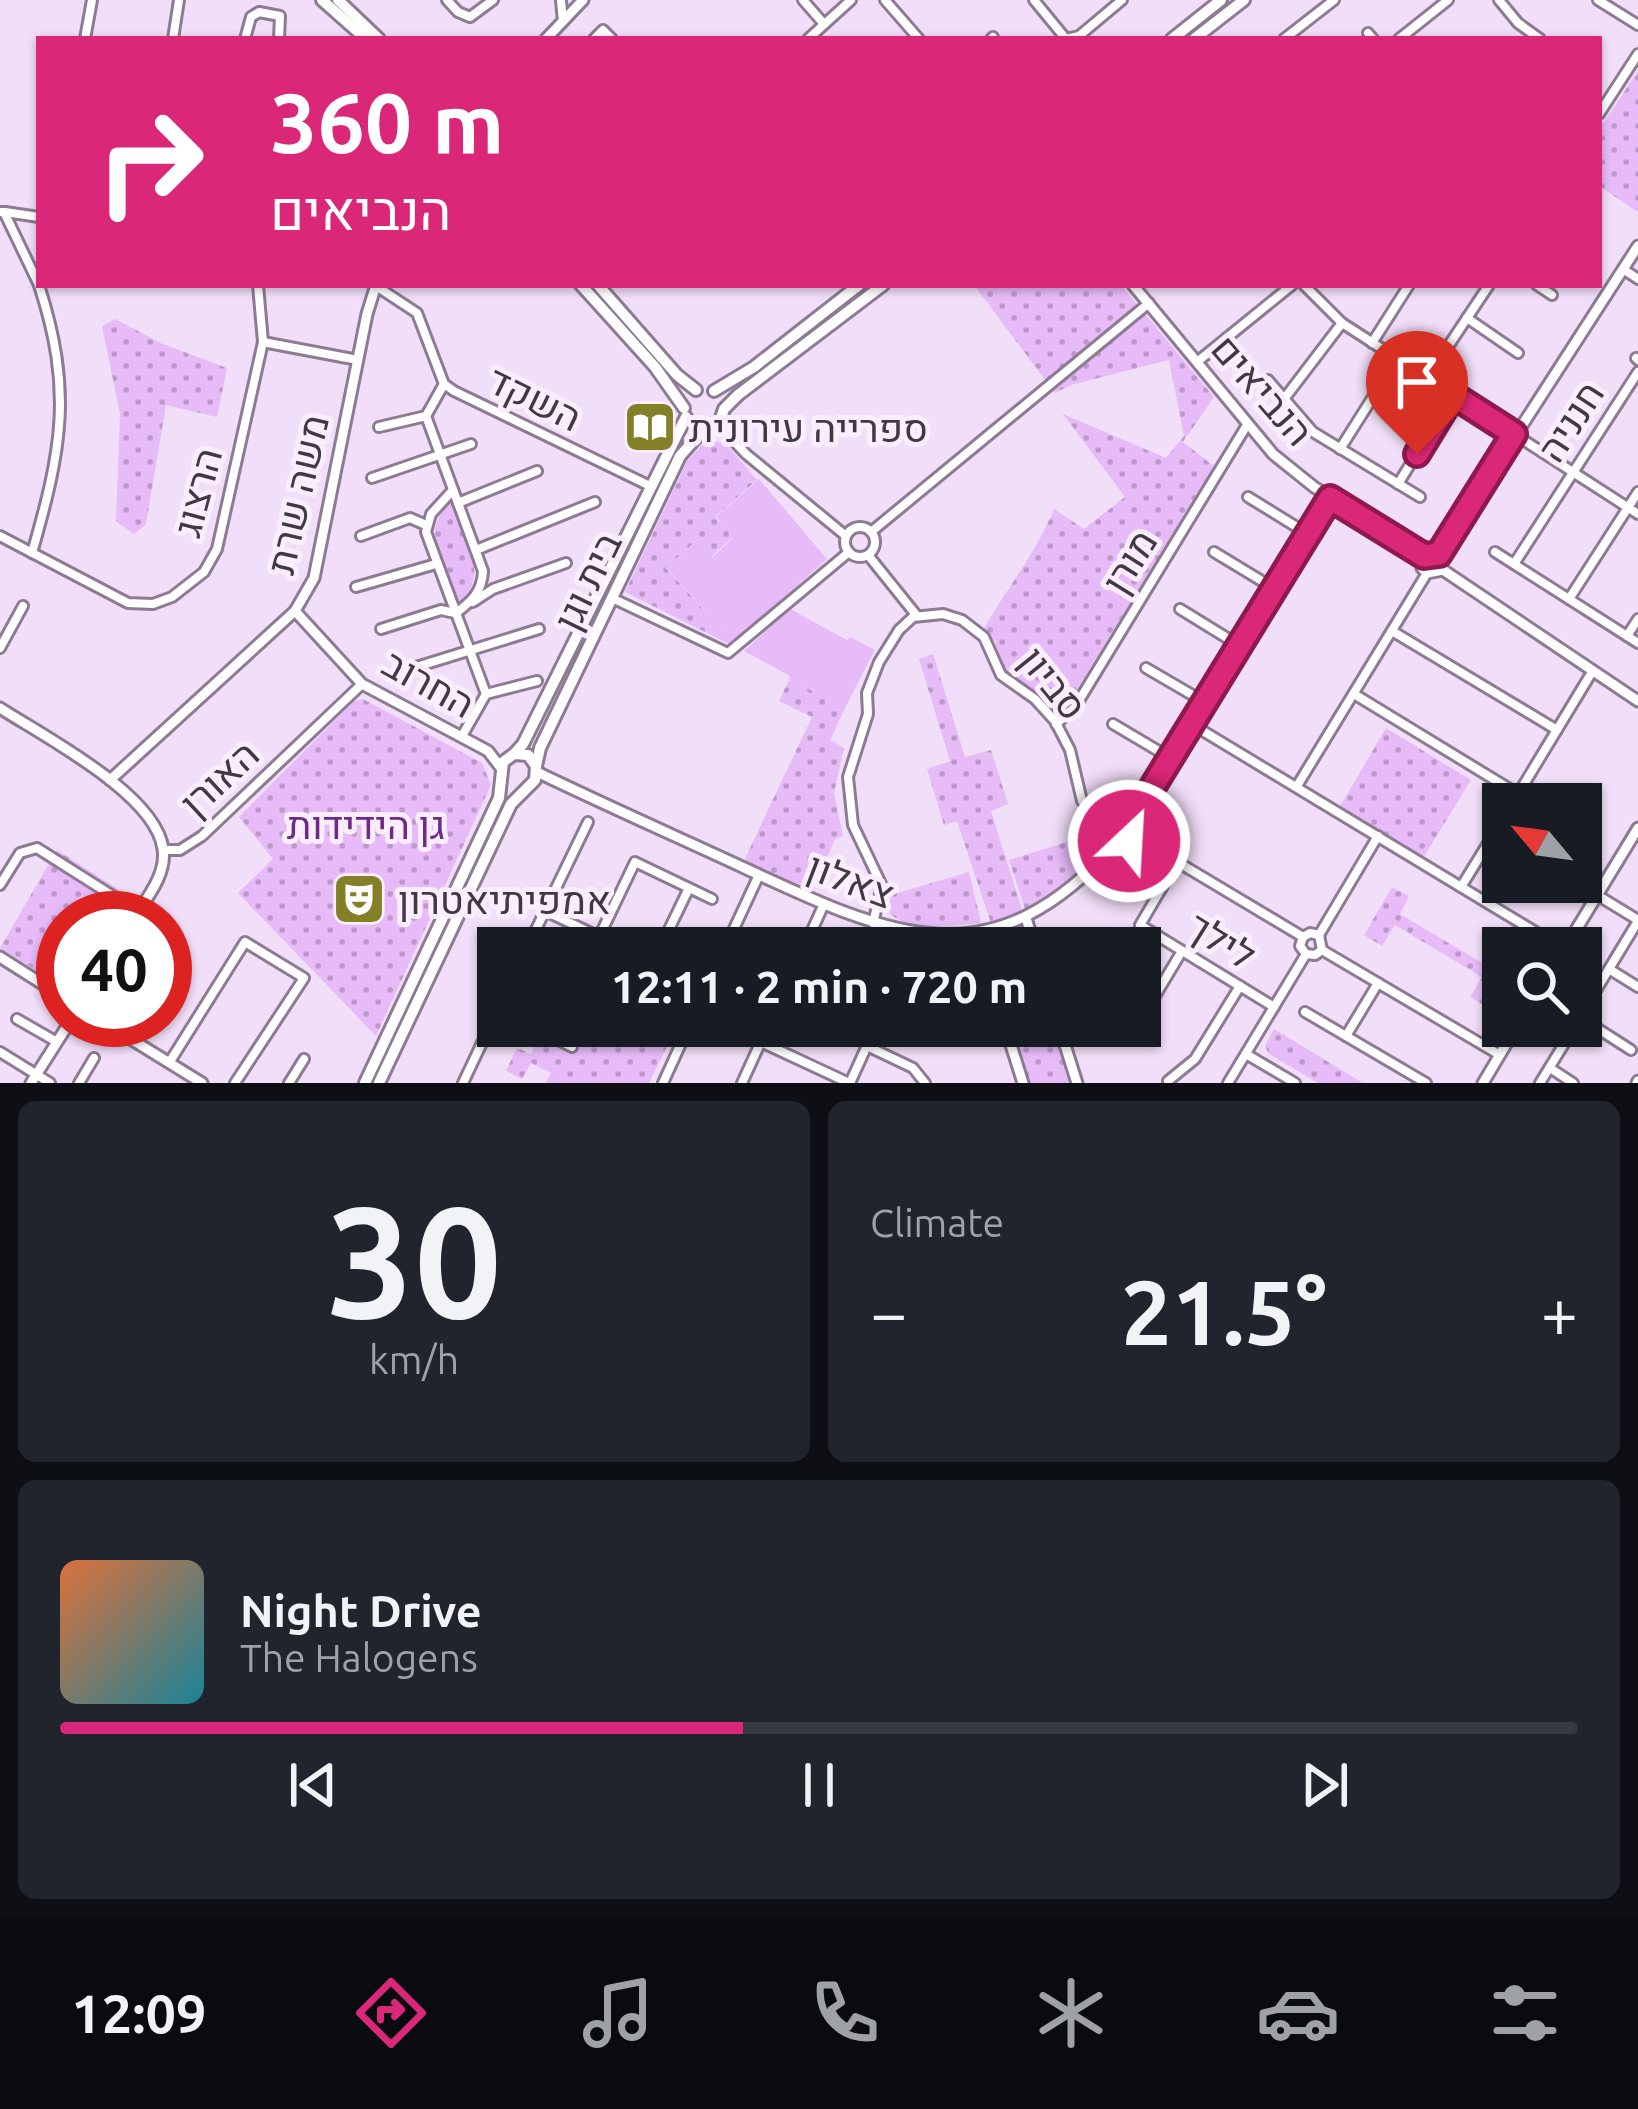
<!DOCTYPE html>
<meta charset="utf-8">
<style>
body{margin:0;font-family:Ubuntu,Heebo,sans-serif;background:#20242c;color:#f1f3f6;height:100vh;display:flex;flex-direction:column;font-size:45px;white-space:nowrap}
*{box-sizing:border-box;margin:0}
p{font-size:39px;color:#9ea1a6}
.icon{flex:none;width:66px;height:66px;fill:none;stroke:currentColor;stroke-width:2;stroke-linecap:round;stroke-linejoin:round}
.map{position:relative;height:1083px;overflow:hidden}
.side{display:flex;flex-direction:column;gap:18px;padding:18px;background:#0d0f14;flex:1}
.side>*{flex:none}
.banner{position:absolute;left:36px;top:36px;width:1566px;height:252px;border-radius:0px;box-shadow:0 3px 9px #0004;background:#db2777;color:#fff;overflow:hidden}
.needle{width:78px;rotate:299deg}
.buttons{position:absolute;left:1482px;top:783px;display:grid;gap:24px}
.buttons a{display:grid;place-items:center;width:120px;height:120px;border-radius:0px;background:#171b24;box-shadow:0 3px 9px #0004;font-size:60px}
.speed{position:absolute;left:36px;top:891px;display:flex;gap:24px;font-size:60px;font-weight:700;text-align:center}
.speed>*{display:grid;place-content:center;width:156px;height:156px;border-radius:50%;background:#171b24;box-shadow:0 3px 9px #0004;line-height:1}
.speed .limit{border:18px solid #d22;background:#fff;color:#111}
.pin{position:absolute;display:grid;place-items:center;width:102px;height:102px;color:#fff;margin:-123px -51px;border-radius:50% 50% 50% 0;rotate:-45deg;box-shadow:0 0 12px #0007}
.pin .icon{rotate:45deg}
.me{position:absolute;width:132px;margin:-66px;rotate:25deg;stroke-linejoin:round;filter:drop-shadow(0 0 9px #0008)}
.turn{display:flex;align-items:center;gap:42px;height:252px;padding:0 36px;font-size:54px}
.turn .icon{width:156px;height:156px;stroke-width:2.5}
.turn b{display:block;font-size:84px;line-height:102px}
.big{font-size:90px;font-weight:700;line-height:1.1}
.side .widget{flex:1;display:flex;flex-direction:column;justify-content:center;gap:18px;min-width:0;padding:0 42px;border-radius:18px;background:#20242c}
.side .dial{align-items:center;gap:0}
.dial b{font-size:156px;line-height:1}
.song{display:flex;align-items:center;gap:36px}
.cover{width:144px;height:144px;border-radius:18px;background:linear-gradient(135deg,hsl(20 70% 55%),hsl(190 70% 35%))}
.played{height:12px;border-radius:6px;background:linear-gradient(90deg,#db2777 45%,#363941 45%)}
.keys{display:flex;justify-content:space-around;direction:ltr}
.heat{display:flex;justify-content:space-between;align-items:center;font-size:66px;direction:ltr}
.side .tiles{flex:1;display:grid;gap:18px;grid-template-columns:1fr 1fr}
.widget:last-child{grid-column:span 2}
.trip{position:absolute;left:477px;top:927px;width:684px;height:120px;border-radius:0px;background:#171b24;box-shadow:0 3px 9px #0004;font-weight:700;line-height:120px;text-align:center}
.dock{display:flex;height:192px;justify-content:space-around;align-items:center;background:#090b0e;color:#9ea1a6}
.dock .icon{width:84px;height:84px}
.dock .on{color:#db2777}
.dock b{font-size:54px;color:#f1f3f6}
.map>svg:first-child{display:block}
.grass{fill:url(#grass-dots)}
.garden{fill:#e7bbf8}
.lines{fill:none;stroke-linecap:round;stroke-linejoin:round}
.minor-casing{stroke:#8c7b93;stroke-width:14}
.tertiary-casing{stroke:#8c7b93;stroke-width:15}
.secondary-casing{stroke:#8c7b93;stroke-width:16}
.minor{stroke:#fff;stroke-width:8}
.tertiary{stroke:#fff;stroke-width:9}
.secondary{stroke:#fff;stroke-width:10}
.route-casing{stroke:#8e194d;stroke-width:30}
.route{stroke:#db2777;stroke-width:21}
.labels{text-anchor:middle;dominant-baseline:central;stroke-width:10;stroke-linejoin:round;paint-order:stroke}
.street-label{font-size:39px;fill:#403843;stroke:#faeefe}
.poi-label{font-size:39px;fill:#403843;stroke:#faeefe;text-anchor:start}
.park-label{font-size:39px;fill:#6f2986;stroke:#faeefe}
</style>
<div class="map">
<svg width="1638" height="1083" viewBox="0 0 1638 1083">
<defs>
<pattern id="grass-dots" width="8" height="8" patternUnits="userSpaceOnUse" patternTransform="scale(3)"><rect width="8" height="8" fill="#e7bbf8"/><path d="M2 2h.1M6 6h.1" fill="none" stroke="#bd99ca" stroke-width="1.8" stroke-linecap="round"/></pattern>
</defs>
<rect width="100%" height="100%" fill="#f1def8"/>
<g class="grass">
<polygon points="1638,71 1638,212 1599,186 1599,130"/>
<path d="M981 285H1121L1214 397 1183 442 1215 467 1070 700 1056 713 1000 668 995 642 983 630C1008 586 1034 557 1054 509L1084 529 1125 497 1063 414 1166 458 1184 436 1169 360 1071 385 1055 393 977 289Z"/>
<polygon points="115,319 163,344 227,368 217,417 166,405 146,524 134,534 116,521 120,414 102,326"/>
<polygon points="708,439 726,444 757,480 715,517 733,537 712,556 697,540 666,568 733,643 731,645 625,592 687,461"/>
<path d="M451 501C464 536 492 575 458 606 443 567 417 535 451 501Z"/>
<polygon points="933,654 965,757 991,750 1008,804 991,811 1023,913 991,923 957,821 944,825 927,769 950,761 919,659"/>
<polygon points="789,680 846,706 830,740 844,748 834,793 843,836 835,839 813,891 743,863 812,717 779,701"/>
<polygon points="363,699 482,763 491,785 376,1036 238,893 273,859 239,817 354,701"/>
<polygon points="1386,728 1471,780 1423,858 1339,808"/>
<polygon points="1102,831 1108,841 1055,894 1026,912 1009,860"/>
<polygon points="57,850 135,900 124,918 63,918 63,987 0,948"/>
<path d="M969 872 981 923C953 925 910 934 888 912L891 895Z"/>
<polygon points="1392,887 1409,896 1400,914 1489,967 1500,951 1503,953 1503,987 1490,1009 1470,997 1482,977 1395,925 1382,946 1364,935"/>
<polygon points="574,1026 666,1026 675,1030 649,1083 546,1083 551,1073 531,1063 522,1079 506,1071 517,1048 531,1054 538,1039 562,1050"/>
<polygon points="1010,1026 1052,1026 1069,1083 1028,1083"/>
<polygon points="1274,1029 1363,1083 1318,1083 1269,1054 1265,1046"/>
</g>
<g class="garden">
<polygon points="759,479 827,559 733,643 666,567 698,540 713,557 733,538 716,517"/>
<polygon points="790,609 847,640 850,637 875,650 846,706 789,680 790,676 744,651"/>
</g>
<g class="lines">
<g class="minor-casing">
<g id="minor">
<polyline points="447,0 458,12 470,17 493,0"/>
<polyline points="803,0 824,24"/>
<polyline points="885,0 919,39"/>
<polyline points="1034,0 1066,39 1079,36 1122,0"/>
<polyline points="1499,0 1518,23 1540,39"/>
<polyline points="1598,0 1638,25"/>
<polyline points="561,1 563,21"/>
<polyline points="1368,33 1373,39"/>
<polyline points="85,39 92,0"/>
<polyline points="173,39 179,0"/>
<polyline points="245,39 251,17 259,12 280,16 279,39"/>
<polyline points="594,39 603,30 612,39"/>
<polyline points="808,39 851,0"/>
<polyline points="991,39 993,37"/>
<polyline points="1284,39 1334,0"/>
<polyline points="1399,39 1448,0"/>
<polyline points="1599,114 1638,54"/>
<polyline points="0,212 4,212 39,285"/>
<polyline points="5,212 39,217"/>
<polyline points="1623,269 1638,279"/>
<polyline points="1304,285 1342,323 1638,514"/>
<polyline points="1537,285 1552,295"/>
<polyline points="376,286 417,313 444,384 454,391 650,486"/>
<polyline points="1467,318 1518,353"/>
<polyline points="263,342 358,360"/>
<polyline points="1372,343 1409,285"/>
<polyline points="1636,358 1638,360"/>
<polyline points="1197,362 1292,285"/>
<polyline points="1427,378 1489,285"/>
<polyline points="1268,380 1313,432 1420,497"/>
<path d="M444 384 426 416 483 571C482 592 472 601 456 613"/>
<polyline points="1284,399 1342,323"/>
<polyline points="718,424 746,454 846,536"/>
<polyline points="379,427 426,416"/>
<polyline points="1340,449 1397,359"/>
<polyline points="372,478 471,444"/>
<polyline points="1398,484 1453,395"/>
<polyline points="453,490 431,514 426,532 486,694 462,736"/>
<polyline points="1248,497 1308,534"/>
<polyline points="458,503 537,471"/>
<circle cx="860" cy="542" r="15"/>
<polyline points="871,532 1149,303"/>
<polyline points="0,536 128,603 153,604 172,597 204,572 217,549 263,342 258,285"/>
<polyline points="361,536 410,518 426,525"/>
<polyline points="476,550 595,502"/>
<polyline points="1214,552 1275,589"/>
<polyline points="1495,552 1638,643"/>
<path d="M32 553C62 448 73 391 39 285"/>
<polyline points="868,555 917,616"/>
<polyline points="1514,564 1638,372"/>
<polyline points="356,587 436,564"/>
<polyline points="612,598 728,653 849,552"/>
<polyline points="1569,599 1638,492"/>
<polyline points="473,602 493,589 566,563"/>
<polyline points="1180,609 1240,646"/>
<polyline points="381,629 441,610 455,613"/>
<polyline points="1392,631 1557,730"/>
<polyline points="1627,636 1638,619"/>
<polyline points="0,648 23,606"/>
<polyline points="1146,668 1206,703"/>
<polyline points="400,672 539,629"/>
<polyline points="486,694 537,681"/>
<polyline points="1354,694 1518,794"/>
<polyline points="1056,724 1075,707 1247,425"/>
<polyline points="1113,724 1172,759"/>
<polyline points="1193,725 1562,948"/>
<polyline points="1297,786 1427,573"/>
<polyline points="1512,804 1592,672"/>
<polyline points="1134,836 1303,937"/>
<polyline points="164,850 180,850 202,836 362,684"/>
<polyline points="1177,862 1140,925 1274,1007"/>
<polyline points="0,885 20,853 37,848 138,912"/>
<polyline points="1461,887 1503,819"/>
<polyline points="1597,895 1638,920"/>
<polyline points="545,911 623,948"/>
<polyline points="873,923 882,886 853,825 848,777 868,714 867,693 879,662 899,630 913,617 943,614 962,620 984,637 1001,675 1035,699 1055,721 1070,750 1082,801 1114,825"/>
<polyline points="1319,935 1378,836"/>
<polyline points="599,937 635,862 712,899"/>
<polyline points="1303,937 1300,946 1306,954 1315,955 1322,950"/>
<polyline points="1303,937 1310,933 1319,935 1322,950"/>
<polyline points="527,948 588,822"/>
<polyline points="660,948 689,888"/>
<polyline points="725,948 759,875"/>
<polyline points="804,948 824,904"/>
<polyline points="1322,950 1500,1055"/>
<polyline points="1609,969 1638,987"/>
<polyline points="1305,1012 1426,1083"/>
<polyline points="1581,1015 1638,921"/>
<polyline points="1581,1018 1631,1050"/>
<polyline points="17,1019 57,1042"/>
<polyline points="1140,1021 1182,951"/>
<polyline points="530,1026 572,1047"/>
<polyline points="1346,1036 1378,983"/>
<polyline points="761,1042 849,1083"/>
<polyline points="867,1046 913,1068 925,1083"/>
<polyline points="0,1052 50,1083"/>
<polyline points="1246,1054 1295,1083"/>
<polyline points="169,1063 245,942 304,978 235,1083"/>
<polyline points="1550,1068 1573,1083"/>
<polyline points="1168,1081 1195,1059 1240,986"/>
<polyline points="79,1083 94,1058"/>
<polyline points="289,1083 304,1059"/>
<polyline points="463,1083 498,1009"/>
<polyline points="663,1083 689,1026"/>
<polyline points="742,1083 768,1026"/>
<polyline points="850,1083 876,1026"/>
<polyline points="1228,1083 1306,954"/>
<polyline points="1540,1083 1575,1026"/>
</g>
</g>
<g class="tertiary-casing">
<g id="tertiary">
<polyline points="546,39 583,0"/>
<polyline points="1133,285 1273,454 1314,487 1424,557"/>
<polyline points="1439,554 1638,246"/>
<polyline points="1424,557 1422,568 1427,573 1443,570"/>
<polyline points="1443,570 1638,701"/>
<polyline points="295,611 362,684 488,751 501,768"/>
<path d="M0 708C43 736 156 794 163 849 167 874 147 898 134 918"/>
<path d="M537 772C603 804 671 834 738 865 890 936 990 986 1118 841"/>
<polyline points="110,780 295,611 314,578 367,314 376,285"/>
<circle cx="1124" cy="831" r="11"/>
<polyline points="1131,822 1330,498"/>
<polyline points="1026,918 1035,948"/>
<polyline points="1565,948 1638,828"/>
<polyline points="0,957 63,997"/>
<polyline points="100,1020 202,1083"/>
<polyline points="1005,1026 1023,1083"/>
<polyline points="1059,1026 1077,1083"/>
<polyline points="31,1083 71,1020"/>
<polyline points="1483,1083 1517,1026"/>
<polyline points="1637,1083 1638,1081"/>
</g>
</g>
<g class="secondary-casing">
<g id="secondary">
<polyline points="322,0 366,39"/>
<polyline points="338,0 379,39"/>
<polyline points="1172,39 1221,0"/>
<polyline points="1194,39 1244,0"/>
<polyline points="581,285 655,367 684,408"/>
<polyline points="598,285 677,375 696,390"/>
<polyline points="714,391 754,367 859,285"/>
<polyline points="514,754 523,744 686,417"/>
<polyline points="536,766 540,748 680,456 704,429 720,421 724,409 738,395 883,285"/>
<polyline points="365,1083 499,798 503,762 514,754 528,755 536,766 535,780 511,804 379,1083"/>
</g>
</g>
<use href="#minor" class="minor"/>
<use href="#tertiary" class="tertiary"/>
<use href="#secondary" class="secondary"/>
</g>
<g class="lines">
<g class="route-casing">
<polyline id="route" points="1129,841 1135,831 1131,822 1330,498 1424,556 1439,554 1514,434 1453,395 1417,454"/>
</g>
<use href="#route" class="route"/>
</g>
<defs>
<g id="library-square" transform="scale(2.7)"><rect x="-9" y="-9" width="18" height="18" rx="4" fill="#848028" stroke="#faeefe"/><path d="M-6-4Q-3-5.5-.7-3.5V5Q-3 3-6 4ZM6-4Q3-5.5 .7-3.5V5Q3 3 6 4Z" fill="#fff"/></g>
<g id="theatre-square" transform="scale(2.7)"><rect x="-9" y="-9" width="18" height="18" rx="4" fill="#848028" stroke="#faeefe"/><path d="M-5-5.5Q0-4 5-5.5V0Q5 5 0 6Q-5 5-5 0ZM-3.3-2.5H-1v1.5H-3.3ZM1-2.5H3.3v1.5H1ZM-2.8 1Q0 5.5 2.8 1Z" fill="#fff"/></g>
</defs>
<g fill-rule="evenodd">
<use href="#library-square" x="650" y="427"/>
<use href="#theatre-square" x="359" y="899"/>
</g>
<g class="labels">
<g class="street-label">
<text transform="translate(1263 390) rotate(49)">הנביאים</text>
<text transform="translate(535 398) rotate(26)">השקד</text>
<text transform="translate(1570 421) rotate(-57)">חנניה</text>
<text transform="translate(197 492) rotate(-75)">הרצוג</text>
<text transform="translate(297 494) rotate(-77)">משה שרת</text>
<text transform="translate(1129 561) rotate(-58)">מורן</text>
<text transform="translate(587 581) rotate(-64)">בית וגן</text>
<text transform="translate(429 683) rotate(29)">החרוב</text>
<text transform="translate(1054 683) rotate(51)">סביון</text>
<text transform="translate(219 778) rotate(-43)">האורן</text>
<text transform="translate(851 880) rotate(21)">צאלון</text>
<text transform="translate(1222 940) rotate(32)">לילך</text>
</g>
<g class="poi-label">
<text x="689" y="427">ספרייה עירונית</text>
<text x="398" y="899">אמפיתיאטרון</text>
</g>
<g class="park-label">
<text x="366" y="824">גן הידידות</text>
</g>
</g>
</svg>
<div class="buttons">
<a><svg class="needle" viewBox="-14 -14 28 28"><path d="M0-13l5 13h-10z" fill="#e53935"/><path d="M0 13l5-13h-10z" fill="#9ea1a6"/></svg></a>
<a><svg class="icon" aria-label="search" viewBox="0 0 24 24"><circle cx="10" cy="10" r="6"/><path d="M15 15l6 6"/></svg></a>
</div>
<div class="speed"><div class="limit">40</div></div>
<div class="pin" style="left:1417px;top:454px;background:#d93025"><svg class="icon" aria-label="arrive" viewBox="0 0 24 24"><path d="M6 21V4h12l-3 4 3 4H6"/></svg></div>
<svg class="me" style="left:1129px;top:841px" viewBox="-20 -20 40 40"><circle r="17" fill="#db2777" stroke="#fff" stroke-width="3"/><path d="M0-11L8 9 0 5-8 9z" fill="#fff"/></svg>
<div class="trip">12:11 · 2 min · 720 m</div>
<div class="banner">
<div class="turn"><svg class="icon" aria-label="right" viewBox="0 0 24 24"><path d="M7 20v-9h11M14 6l5 5-5 5"/></svg><div><b>360 m</b>הנביאים</div></div>
</div>
</div>
<section class="side">
<div class="tiles">
<div class="widget dial"><b>30</b><p>km/h</p></div>
<div class="widget"><p>Climate</p>
<div class="heat"><a>−</a><b class="big">21.5°</b><a>+</a></div>
</div>
<div class="widget">
<div class="song"><i class="cover"></i><div><b>Night Drive</b><p>The Halogens</p></div></div>
<div class="played"></div>
<div class="keys"><svg class="icon" aria-label="previous" viewBox="0 0 24 24"><path d="M18 5L8 12l10 7zM5 5v14"/></svg><svg class="icon" aria-label="pause" viewBox="0 0 24 24"><path d="M8 5v14M16 5v14"/></svg><svg class="icon" aria-label="next" viewBox="0 0 24 24"><path d="M6 5l10 7-10 7zM19 5v14"/></svg></div>
</div>
</div>
</section>
<nav class="dock">
<b>12:09</b>
<svg class="icon on" aria-label="directions" viewBox="0 0 24 24"><path d="M12 3l9 9-9 9-9-9zM9 14v-3h6M13 9l2 2-2 2"/></svg>
<svg class="icon" aria-label="music" viewBox="0 0 24 24"><path d="M9 18V5l10-2v13"/><circle cx="6" cy="18" r="3"/><circle cx="16" cy="16" r="3"/></svg>
<svg class="icon" aria-label="phone" viewBox="0 0 24 24"><path d="M5 4h4l2 5-3 2q2 4 5 5l2-3 5 2v4C11 20 4 13 5 4z"/></svg>
<svg class="icon" aria-label="climate" viewBox="0 0 24 24"><path d="M12 3v18M4 7l16 10M4 17L20 7"/></svg>
<svg class="icon" aria-label="car" viewBox="0 0 24 24"><path d="M5 17H2v-5l4-1 3-4h7l3 4 3 1v5h-3M9 17h6M6 11h13"/><circle cx="7" cy="17" r="2"/><circle cx="17" cy="17" r="2"/></svg>
<svg class="icon" aria-label="filters" viewBox="0 0 24 24"><path d="M4 7h16M4 17h16"/><circle cx="9" cy="7" r="2"/><circle cx="15" cy="17" r="2"/></svg>
</nav>
